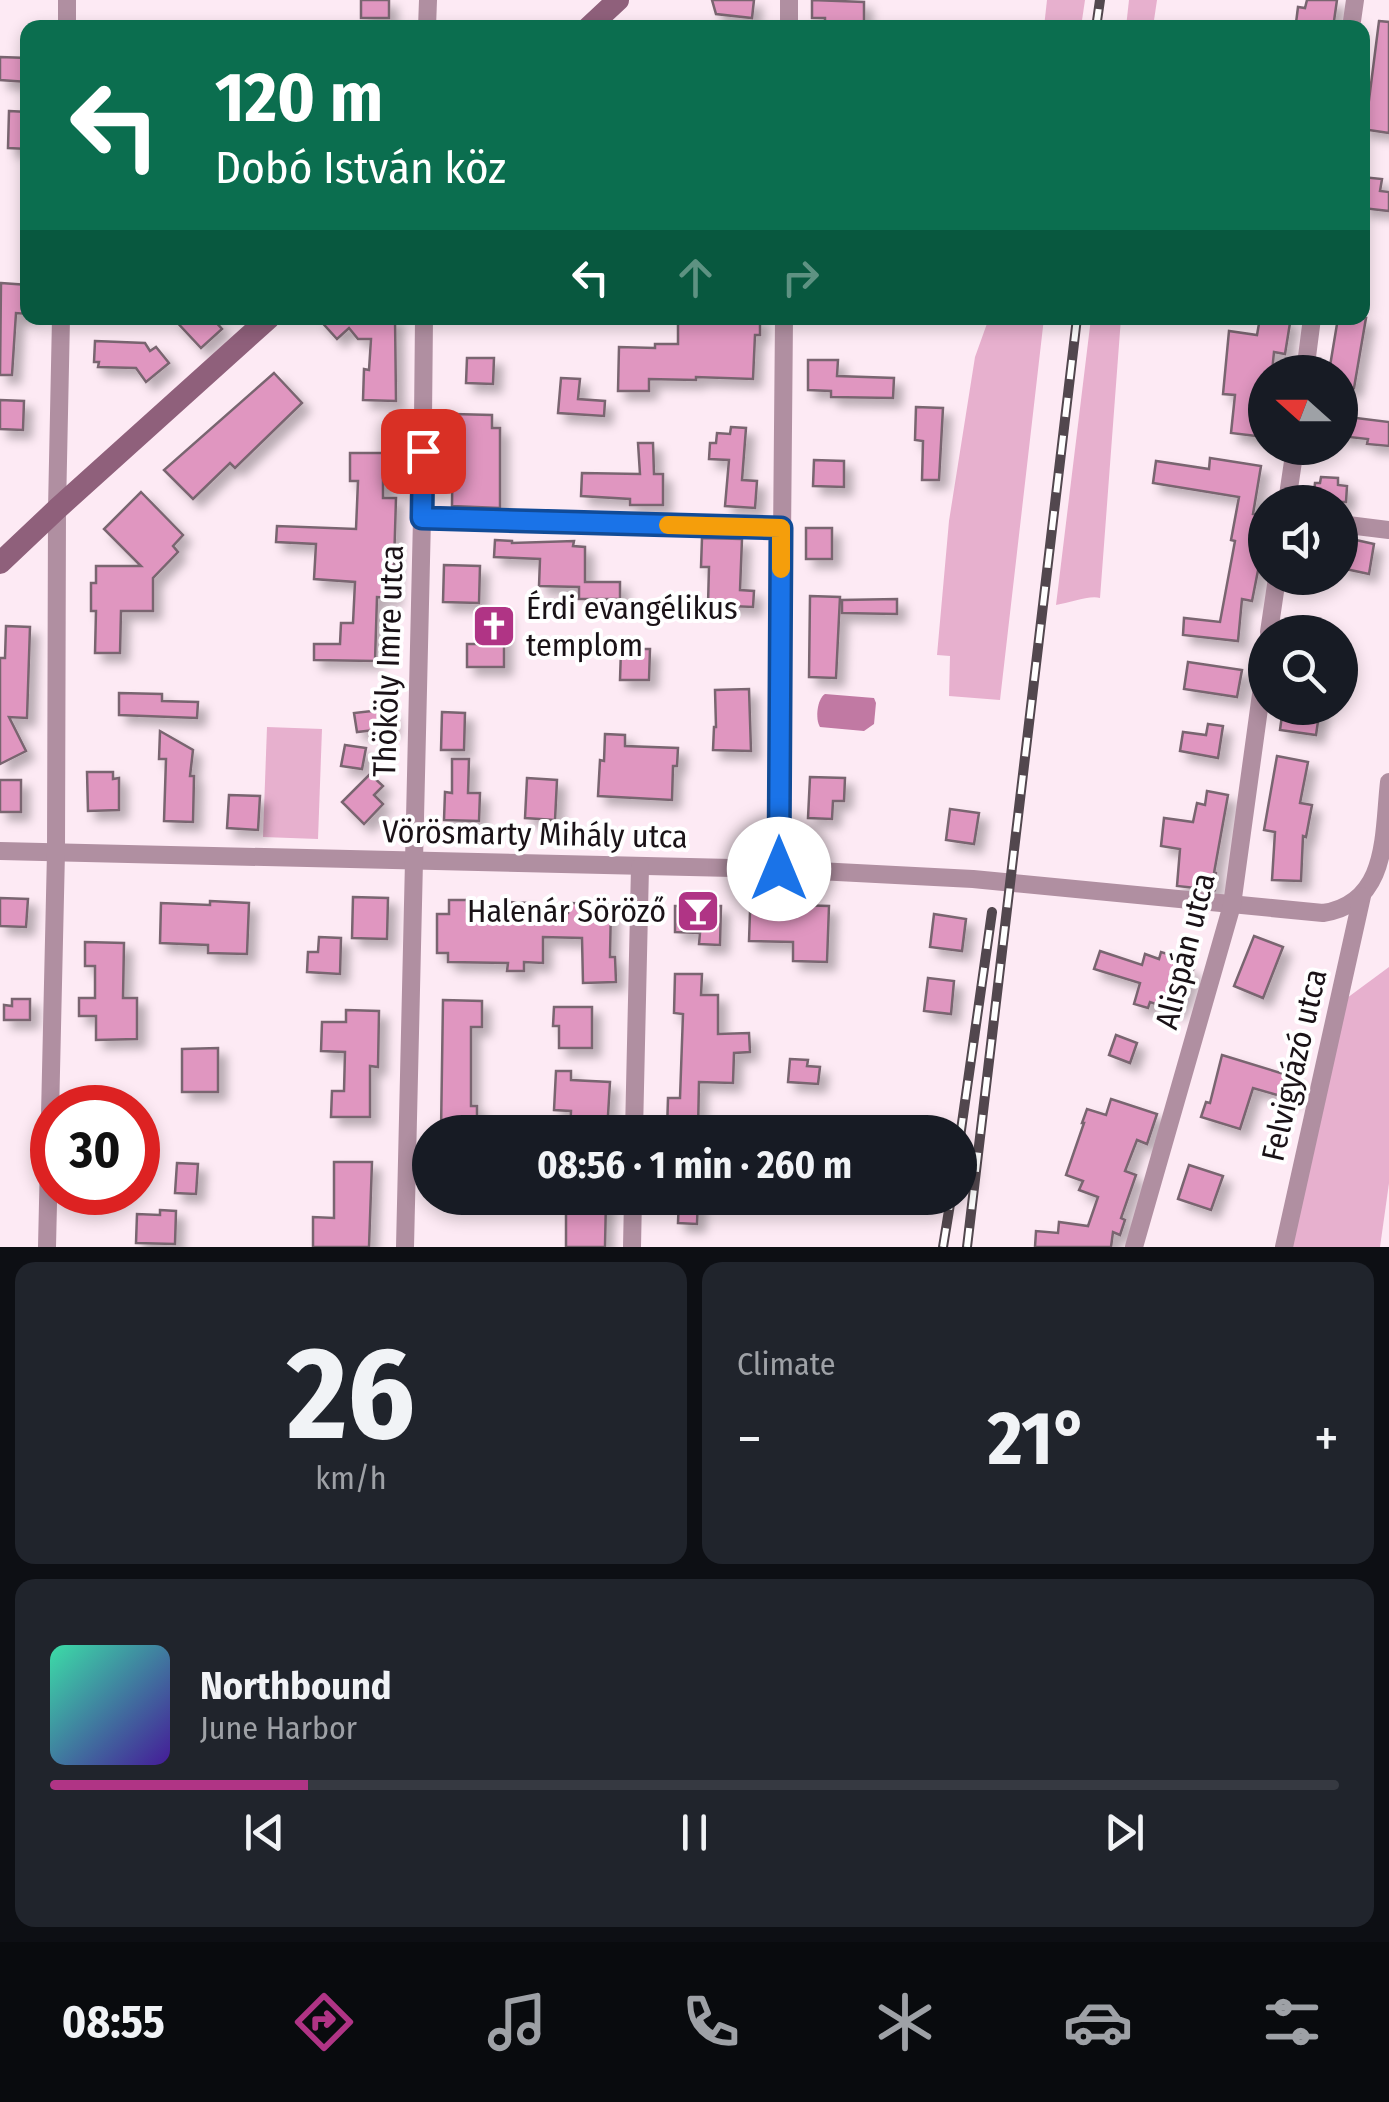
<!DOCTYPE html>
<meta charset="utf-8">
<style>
body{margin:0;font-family:"Fira Sans Condensed",sans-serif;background:#20242c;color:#f1f3f6;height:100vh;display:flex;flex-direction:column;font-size:38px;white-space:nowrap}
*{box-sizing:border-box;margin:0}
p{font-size:32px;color:#9ea1a6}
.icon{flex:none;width:55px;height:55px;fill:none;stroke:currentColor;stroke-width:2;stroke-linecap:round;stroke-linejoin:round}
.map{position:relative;height:1247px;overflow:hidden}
.details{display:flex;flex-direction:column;gap:15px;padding:15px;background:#0d0f14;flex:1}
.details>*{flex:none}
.guide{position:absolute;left:20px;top:20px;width:1350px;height:305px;border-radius:20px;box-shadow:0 5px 15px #0003;background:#0b6e4f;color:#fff;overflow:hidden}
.needle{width:65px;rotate:291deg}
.buttons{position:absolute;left:1248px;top:355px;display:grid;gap:20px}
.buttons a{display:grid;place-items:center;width:110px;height:110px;border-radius:50%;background:#171b24;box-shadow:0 5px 15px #0003;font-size:50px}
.speed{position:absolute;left:30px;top:1085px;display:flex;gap:20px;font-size:50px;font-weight:700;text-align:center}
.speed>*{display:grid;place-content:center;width:130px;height:130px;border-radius:50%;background:#171b24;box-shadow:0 5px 15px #0003;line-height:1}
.speed .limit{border:15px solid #d22;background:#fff;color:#111}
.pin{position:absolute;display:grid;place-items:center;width:85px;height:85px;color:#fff;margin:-42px;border-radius:20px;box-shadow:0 5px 15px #0006}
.me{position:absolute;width:110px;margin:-55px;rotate:0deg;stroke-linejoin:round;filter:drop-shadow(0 0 8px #0008)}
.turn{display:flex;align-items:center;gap:35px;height:210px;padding:0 30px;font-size:45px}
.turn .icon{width:130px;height:130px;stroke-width:2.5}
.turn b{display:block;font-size:70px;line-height:85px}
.lanes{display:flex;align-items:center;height:95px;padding:0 30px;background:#0003;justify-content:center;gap:50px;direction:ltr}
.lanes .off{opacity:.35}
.big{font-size:75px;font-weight:700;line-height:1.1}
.details .card{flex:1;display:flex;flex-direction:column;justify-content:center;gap:15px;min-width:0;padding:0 35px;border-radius:20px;background:#20242c}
.details .dial{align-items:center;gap:0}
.dial b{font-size:130px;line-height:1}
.song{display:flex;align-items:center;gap:30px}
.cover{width:120px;height:120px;border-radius:15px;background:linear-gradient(135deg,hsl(160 70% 55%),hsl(260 70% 35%))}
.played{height:10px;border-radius:5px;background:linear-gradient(90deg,#b03485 20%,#363941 20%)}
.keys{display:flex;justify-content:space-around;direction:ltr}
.heat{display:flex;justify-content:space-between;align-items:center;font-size:55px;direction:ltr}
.details .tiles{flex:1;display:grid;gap:15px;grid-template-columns:1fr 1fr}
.card:last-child{grid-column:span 2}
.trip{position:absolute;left:412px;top:1115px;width:565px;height:100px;border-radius:50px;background:#171b24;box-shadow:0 5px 15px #0003;font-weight:700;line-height:100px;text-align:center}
.menu{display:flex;height:160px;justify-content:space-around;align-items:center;background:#090b0e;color:#9ea1a6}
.menu .icon{width:70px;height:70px}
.menu .current{color:#b03485}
.menu b{font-size:45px;color:#f1f3f6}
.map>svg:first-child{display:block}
.green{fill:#e7b0ce}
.water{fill:#c179a3}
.building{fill:#e096c0;stroke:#796570;stroke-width:2.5;filter:url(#shadow)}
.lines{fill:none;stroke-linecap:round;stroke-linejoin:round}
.street{stroke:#b08fa1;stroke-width:18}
.secondary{stroke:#8f607b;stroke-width:22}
.rail-casing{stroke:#52474e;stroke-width:10}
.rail{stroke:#fff;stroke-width:6;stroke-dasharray:19;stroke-linecap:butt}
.route-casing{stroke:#114b97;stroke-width:25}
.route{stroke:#1a73e8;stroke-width:18}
.slow{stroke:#f59e0b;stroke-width:18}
.labels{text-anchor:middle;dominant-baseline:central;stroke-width:8;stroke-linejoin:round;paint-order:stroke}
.poi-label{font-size:32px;fill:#1a1217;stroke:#fff;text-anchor:start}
.street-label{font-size:32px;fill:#1a1217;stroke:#fff}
</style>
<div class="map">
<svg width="1389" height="1247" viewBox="0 0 1389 1247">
<defs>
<filter id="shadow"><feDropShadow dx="8" dy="8" stdDeviation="5" flood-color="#0004"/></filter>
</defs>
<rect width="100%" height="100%" fill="#fdeaf4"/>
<g class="green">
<polygon points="1047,0 1085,0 1081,27 1044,27"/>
<polygon points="1129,0 1157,0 1153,27 1126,27"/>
<polygon points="989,318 1044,318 1000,700 949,696 950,656 937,655 949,521 975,357"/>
<path d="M1091 318H1121L1100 598C1089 595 1070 603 1056 605Z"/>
<polygon points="267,727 322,729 318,839 263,837"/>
<polygon points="1389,967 1389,1183 1380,1247 1292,1247 1347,998"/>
</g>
<path class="water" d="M825 694 874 698 876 703 874 724 864 731 820 727C815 719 817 699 825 694Z"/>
<g class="building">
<rect x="361" y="0" width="28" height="18"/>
<polygon points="712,0 754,0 752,18 716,14"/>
<polygon points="812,0 864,2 864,25 825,25 825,18 812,18"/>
<polygon points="1307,0 1337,0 1333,28 1296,23 1298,7 1305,8"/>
<polygon points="1379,21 1389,22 1389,133 1362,129 1362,114 1365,99 1369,100"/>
<polygon points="0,57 28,58 28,82 0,80"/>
<polygon points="9,111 28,112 28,149 8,148"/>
<polygon points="1362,177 1382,179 1380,191 1389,192 1389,211 1362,208"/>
<polygon points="1,283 28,285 28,314 16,313 12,375 0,375"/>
<polygon points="173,318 212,318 222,329 201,348"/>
<polygon points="318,318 395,318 396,401 363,400 364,369 369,370 371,339 358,339 349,328 337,339"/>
<polygon points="715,318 760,318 760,335 755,335 753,379 696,377 696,380 649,379 649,391 618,391 619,347 655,348 655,344 678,344 678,320 715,320"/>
<polygon points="1260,318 1284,318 1284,322 1290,323 1285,354 1274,352 1272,372 1265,372 1265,437 1231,433 1235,395 1223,394 1229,331 1257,335"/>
<polygon points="1338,318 1366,318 1354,388 1340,385 1340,372 1329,372"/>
<polygon points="95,341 145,343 150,351 156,347 169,363 146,382 136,368 98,367 99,362 94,362"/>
<polygon points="467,358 494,358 493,384 466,383"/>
<polygon points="808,360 838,360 837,376 894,378 893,398 831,397 831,391 808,390"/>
<polygon points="274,373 302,403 235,468 230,463 193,499 164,470"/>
<polygon points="561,378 580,379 578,399 605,401 604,416 558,413"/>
<polygon points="0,400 24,401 23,430 0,429"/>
<polygon points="916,407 943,408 939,480 922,480 923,441 915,440"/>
<polygon points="453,414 492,415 492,428 500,428 500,508 452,506"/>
<polygon points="1340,416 1389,422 1389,446 1367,444 1368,439 1340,436"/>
<polygon points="731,427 746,428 742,480 757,481 755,508 725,506 729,460 709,459 710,443 716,443 717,433 730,434"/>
<polygon points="638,443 653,443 654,474 663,474 663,505 630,505 630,499 581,496 582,473 640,474"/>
<polygon points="350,453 383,453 383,498 396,498 393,598 377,597 375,661 314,660 314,644 340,644 341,623 353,623 355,582 314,579 316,544 276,542 277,526 356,529 358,481 350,481"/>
<polygon points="1210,458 1261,466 1253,514 1265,516 1265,545 1263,545 1252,601 1242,599 1238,641 1183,635 1184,618 1220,622 1235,541 1231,540 1239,497 1153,483 1156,461 1209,469"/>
<polygon points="814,460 844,461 844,487 813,486"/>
<polygon points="1321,477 1338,478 1338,485 1347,486 1346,502 1313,502 1315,483 1320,483"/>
<polygon points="141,492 183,535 173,546 178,552 153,578 153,611 121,611 120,653 95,653 96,611 91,611 91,583 96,583 96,566 141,566 104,529"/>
<rect x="806" y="528" width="26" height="31"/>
<polygon points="702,538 742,539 740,590 754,591 753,607 708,605 709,567 701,567"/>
<polygon points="1347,538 1374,544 1369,574 1341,568"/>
<polygon points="495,540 512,541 512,543 574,541 573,546 585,547 585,582 620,582 620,599 579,599 579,587 539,586 540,559 494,557"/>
<polygon points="444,565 480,566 479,603 443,602"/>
<polygon points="810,596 840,597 836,678 809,677"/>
<polygon points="897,599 897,614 842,613 842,600"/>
<polygon points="484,609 504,609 504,667 467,667 467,644 484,644"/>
<polygon points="6,626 30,627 27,718 9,717 26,751 0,764 0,658 5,658"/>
<polygon points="621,649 650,649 649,680 620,680"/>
<polygon points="1188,662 1242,670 1237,697 1184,689"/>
<polygon points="749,689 751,751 713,750 714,727 716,727 715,690"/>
<polygon points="119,693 162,694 162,701 198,702 197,718 119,715"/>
<polygon points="1283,708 1320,708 1316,735 1280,730"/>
<polygon points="390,709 392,728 357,732 354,713"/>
<polygon points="442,712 465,713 464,750 441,750"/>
<polygon points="1208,724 1223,726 1218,758 1180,751 1183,732 1206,735"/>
<polygon points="160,731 193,750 190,776 194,776 193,822 164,821 166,759 159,759"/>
<polygon points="605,734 625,735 625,746 678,748 677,766 673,766 672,800 598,796 600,760 604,761"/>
<polygon points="345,745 366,748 362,769 341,766"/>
<polygon points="1277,756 1308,762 1300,803 1312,805 1306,837 1303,836 1301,881 1272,880 1275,832 1264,830"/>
<polygon points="452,759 469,759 468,793 480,793 479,821 444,820 445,792 452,793"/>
<polygon points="87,772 113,772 113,779 119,778 119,810 88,811"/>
<polygon points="370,774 383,786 374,795 383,804 364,824 342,802"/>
<polygon points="810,777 845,778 844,801 833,801 832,819 808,818"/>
<polygon points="527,778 557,780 555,820 525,818"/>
<rect x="0" y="780" width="21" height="32"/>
<polygon points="1207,791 1228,795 1214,873 1216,873 1215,890 1177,886 1180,849 1161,846 1164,818 1193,822 1197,803 1205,805"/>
<polygon points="229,795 260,796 258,830 227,828"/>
<polygon points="950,809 979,813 974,844 946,840"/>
<polygon points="353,897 388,898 387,939 352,938"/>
<polygon points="0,898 28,899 26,927 0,926"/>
<polygon points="449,900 467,900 467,911 509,912 509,902 530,903 530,911 568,913 568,903 611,904 610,957 615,957 616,982 583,983 582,938 543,937 543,963 524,962 524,971 507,971 508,963 448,962 448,953 437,953 437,914 449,914"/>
<polygon points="210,901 249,903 247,954 208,953 208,945 160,943 161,903 210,905"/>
<polygon points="794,905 829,906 827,962 793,961 793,942 749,941 750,912 772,913 773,906"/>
<polygon points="675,906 721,906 720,945 699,944 700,933 675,932"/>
<polygon points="934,914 966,919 962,951 930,947"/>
<polygon points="1254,936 1283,947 1263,998 1234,986"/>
<polygon points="319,937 341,938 340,974 307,972 308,952 318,952"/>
<polygon points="85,942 124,943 123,998 137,998 137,1039 96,1040 96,1016 79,1016 79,998 95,998 95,966 85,966"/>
<polygon points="1100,951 1142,965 1145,954 1159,959 1161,952 1181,958 1178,965 1193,970 1184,998 1182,997 1177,1011 1150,1002 1148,1008 1134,1004 1140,983 1094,969"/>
<polygon points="675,974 702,974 701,995 718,995 718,1034 749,1033 750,1052 734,1053 733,1083 699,1082 698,1130 667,1130 668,1098 680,1098 683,1014 674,1013"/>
<polygon points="928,978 954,981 951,1014 924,1011"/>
<polygon points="12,999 30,999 30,1020 4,1020 4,1005 12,1006"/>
<polygon points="443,1000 482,1001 482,1027 471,1027 471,1106 477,1106 477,1132 441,1132"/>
<polygon points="554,1007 592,1007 592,1048 559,1048 559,1026 553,1026"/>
<polygon points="346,1010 379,1011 378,1067 370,1066 370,1117 331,1117 332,1091 344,1091 345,1052 321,1051 322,1022 346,1022"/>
<polygon points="1116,1035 1137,1043 1130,1063 1109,1055"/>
<polygon points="218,1048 218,1092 182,1092 182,1049"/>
<polygon points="1222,1055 1297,1078 1291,1099 1253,1088 1240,1129 1201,1117 1206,1102 1210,1103"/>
<polygon points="790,1059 808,1060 807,1066 820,1067 818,1084 788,1082"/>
<polygon points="556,1071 571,1071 571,1080 610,1082 607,1132 570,1132 571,1111 554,1110"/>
<polygon points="1111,1099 1157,1114 1147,1144 1137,1140 1125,1171 1136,1175 1121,1218 1125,1220 1120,1235 1113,1232 1111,1247 1035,1247 1036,1231 1058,1233 1059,1222 1088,1226 1098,1197 1079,1190 1083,1181 1066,1175 1084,1123 1082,1123 1087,1109 1106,1115"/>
<polygon points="334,1162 372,1162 369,1247 313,1247 313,1217 334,1218"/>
<polygon points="177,1163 198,1164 196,1194 175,1193"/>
<polygon points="1189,1165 1223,1176 1211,1210 1178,1199"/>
<polygon points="566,1198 606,1198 605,1247 566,1247"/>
<polygon points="679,1198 698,1198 697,1224 678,1223"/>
<polygon points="160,1210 176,1211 175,1244 136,1243 137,1214 160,1215"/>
</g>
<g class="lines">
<g class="street">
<polyline points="67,28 67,0"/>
<polyline points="427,28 428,0"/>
<polyline points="789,28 789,0"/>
<polyline points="1351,28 1355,0"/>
<polyline points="1305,372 1312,318"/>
<polyline points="1287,502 1295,448"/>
<polyline points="422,518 781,528"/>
<polyline points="1340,524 1389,530"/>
<polyline points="1269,632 1277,578"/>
<path d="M0 851 779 869 973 879 1323 913C1389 903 1383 834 1389 782"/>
<polyline points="779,869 784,318"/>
<polyline points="634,1132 640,867"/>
<polyline points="47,1247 56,852 57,509 61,318"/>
<polyline points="405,1247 422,518 424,318"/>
<polyline points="632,1247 633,1198"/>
<polyline points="1134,1247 1232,905 1265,665"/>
<polyline points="1284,1247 1362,896"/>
</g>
<g class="secondary">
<polyline points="588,28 618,0"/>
<polyline points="0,563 57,509 269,318"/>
</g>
<g class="rail-casing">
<g id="rail">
<polyline points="1096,28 1100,0"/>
<polyline points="960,1137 992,912"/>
<polyline points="943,1247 951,1198"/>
<polyline points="967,1247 1077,318"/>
</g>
</g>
<use href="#rail" class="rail"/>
</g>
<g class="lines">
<g class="route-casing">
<polyline id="route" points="423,451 422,518 781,528 779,869"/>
</g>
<use href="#route" class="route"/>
<polyline class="slow" points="668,525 781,528 781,569"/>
</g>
<defs>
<g id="church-square" transform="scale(2.25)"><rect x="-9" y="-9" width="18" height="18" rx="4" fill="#b03485" stroke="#fff"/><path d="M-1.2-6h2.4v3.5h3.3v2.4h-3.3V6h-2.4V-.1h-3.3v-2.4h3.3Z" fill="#fff"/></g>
<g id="bar-square" transform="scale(2.25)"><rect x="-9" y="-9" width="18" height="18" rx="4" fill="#b03485" stroke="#fff"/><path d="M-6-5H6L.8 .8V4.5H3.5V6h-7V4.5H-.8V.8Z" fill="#fff"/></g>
</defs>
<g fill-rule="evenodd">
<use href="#church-square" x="494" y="626"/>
<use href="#bar-square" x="698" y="911"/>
</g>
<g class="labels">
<g class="poi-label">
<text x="526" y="608">Érdi evangélikus<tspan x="526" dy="37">templom</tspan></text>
<text x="666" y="911" text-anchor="end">Halenár Söröző</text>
</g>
<g class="street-label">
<text transform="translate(388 661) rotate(-88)">Thököly Imre utca</text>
<text transform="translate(535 834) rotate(1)">Vörösmarty Mihály utca</text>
<text transform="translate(1185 951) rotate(-76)">Alispán utca</text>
<text transform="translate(1294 1065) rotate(-77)">Felvigyázó utca</text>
</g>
</g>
</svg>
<div class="buttons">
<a><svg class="needle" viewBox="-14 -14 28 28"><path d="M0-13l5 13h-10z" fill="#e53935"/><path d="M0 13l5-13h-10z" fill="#9ea1a6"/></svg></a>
<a><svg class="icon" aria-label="sound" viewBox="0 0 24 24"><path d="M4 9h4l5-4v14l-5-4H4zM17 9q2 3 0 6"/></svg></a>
<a><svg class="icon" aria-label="search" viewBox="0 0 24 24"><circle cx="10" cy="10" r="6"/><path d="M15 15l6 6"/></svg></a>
</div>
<div class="speed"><div class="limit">30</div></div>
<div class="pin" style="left:423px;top:451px;background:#d93025"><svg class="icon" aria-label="arrive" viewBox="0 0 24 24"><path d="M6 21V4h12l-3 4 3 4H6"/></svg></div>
<svg class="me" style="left:779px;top:869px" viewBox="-20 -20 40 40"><circle r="19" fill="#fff"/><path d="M0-13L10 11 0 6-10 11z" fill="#1a73e8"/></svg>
<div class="trip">08:56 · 1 min · 260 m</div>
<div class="guide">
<div class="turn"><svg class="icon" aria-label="left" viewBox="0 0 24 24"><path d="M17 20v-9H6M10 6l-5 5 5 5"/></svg><div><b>120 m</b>Dobó István köz</div></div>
<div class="lanes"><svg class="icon" aria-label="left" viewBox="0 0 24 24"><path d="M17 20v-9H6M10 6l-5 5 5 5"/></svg><svg class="icon off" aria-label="ahead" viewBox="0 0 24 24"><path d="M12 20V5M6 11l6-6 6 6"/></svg><svg class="icon off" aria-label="right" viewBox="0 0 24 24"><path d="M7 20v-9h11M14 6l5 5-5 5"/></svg></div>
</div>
</div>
<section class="details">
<div class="tiles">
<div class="card dial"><b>26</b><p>km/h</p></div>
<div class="card"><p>Climate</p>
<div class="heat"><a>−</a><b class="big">21°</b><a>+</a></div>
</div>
<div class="card">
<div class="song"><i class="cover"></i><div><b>Northbound</b><p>June Harbor</p></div></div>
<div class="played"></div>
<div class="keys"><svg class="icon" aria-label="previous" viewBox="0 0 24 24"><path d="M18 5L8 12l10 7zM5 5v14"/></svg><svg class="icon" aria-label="pause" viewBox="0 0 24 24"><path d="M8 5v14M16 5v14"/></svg><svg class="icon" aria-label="next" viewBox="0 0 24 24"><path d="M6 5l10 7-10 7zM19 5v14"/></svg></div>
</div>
</div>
</section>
<nav class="menu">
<b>08:55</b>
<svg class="icon current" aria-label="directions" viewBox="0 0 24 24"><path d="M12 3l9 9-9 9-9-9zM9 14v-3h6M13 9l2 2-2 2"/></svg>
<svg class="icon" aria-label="music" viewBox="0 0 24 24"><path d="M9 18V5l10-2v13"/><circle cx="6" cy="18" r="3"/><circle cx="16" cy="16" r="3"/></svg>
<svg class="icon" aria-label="phone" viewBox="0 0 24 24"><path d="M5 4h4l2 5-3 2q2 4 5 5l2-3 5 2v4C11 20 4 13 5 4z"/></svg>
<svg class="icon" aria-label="climate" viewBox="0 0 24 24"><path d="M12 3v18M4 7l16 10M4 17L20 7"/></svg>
<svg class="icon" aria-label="car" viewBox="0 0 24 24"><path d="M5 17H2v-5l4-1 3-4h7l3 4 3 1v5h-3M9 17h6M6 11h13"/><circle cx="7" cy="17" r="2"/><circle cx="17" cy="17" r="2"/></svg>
<svg class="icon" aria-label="filters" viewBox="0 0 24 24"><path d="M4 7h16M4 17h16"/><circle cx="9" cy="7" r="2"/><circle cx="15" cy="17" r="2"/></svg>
</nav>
